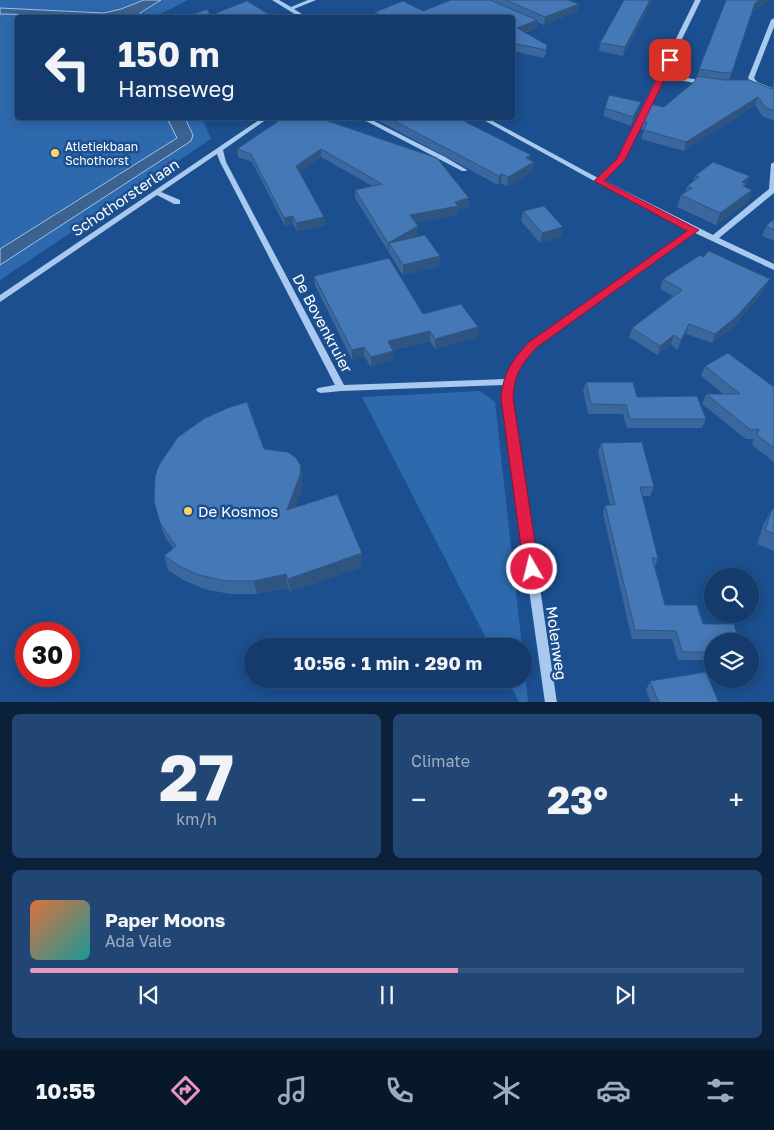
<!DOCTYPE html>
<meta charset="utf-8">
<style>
body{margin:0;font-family:"Golos Text",sans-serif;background:#214673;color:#f1f3f6;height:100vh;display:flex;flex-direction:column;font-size:19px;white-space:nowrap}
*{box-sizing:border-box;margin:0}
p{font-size:16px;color:#9dadc1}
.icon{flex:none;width:28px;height:28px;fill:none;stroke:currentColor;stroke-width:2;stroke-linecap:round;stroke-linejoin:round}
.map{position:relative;height:702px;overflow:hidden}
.panel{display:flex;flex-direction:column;gap:12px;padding:12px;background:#0b203b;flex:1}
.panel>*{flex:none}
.guide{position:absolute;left:15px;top:15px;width:500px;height:105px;border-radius:5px;box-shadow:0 2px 12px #0003,0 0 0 1px #33557e;background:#143b6b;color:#f1f3f6;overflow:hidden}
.buttons{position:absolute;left:704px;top:568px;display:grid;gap:10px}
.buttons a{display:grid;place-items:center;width:55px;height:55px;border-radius:50%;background:#143b6b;box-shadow:0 2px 12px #0003,0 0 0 1px #33557e;font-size:25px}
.speed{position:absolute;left:15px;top:622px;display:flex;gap:10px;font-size:25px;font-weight:700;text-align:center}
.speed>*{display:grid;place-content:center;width:65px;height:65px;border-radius:50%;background:#143b6b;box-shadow:0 2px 12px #0003,0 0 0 1px #33557e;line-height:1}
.speed .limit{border:8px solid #d22;background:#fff;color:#111}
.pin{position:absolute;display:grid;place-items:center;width:42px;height:42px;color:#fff;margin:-21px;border-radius:10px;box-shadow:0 2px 8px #0006}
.me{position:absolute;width:55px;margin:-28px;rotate:352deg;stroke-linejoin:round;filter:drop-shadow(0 0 4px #0008)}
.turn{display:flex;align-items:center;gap:18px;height:105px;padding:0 20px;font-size:22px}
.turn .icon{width:65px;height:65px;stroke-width:2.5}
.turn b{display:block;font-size:35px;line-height:42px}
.big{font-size:38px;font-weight:700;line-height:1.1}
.panel .tile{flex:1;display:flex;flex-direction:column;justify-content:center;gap:8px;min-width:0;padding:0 18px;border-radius:8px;background:#214673}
.panel .dial{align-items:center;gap:0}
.dial b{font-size:65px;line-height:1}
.song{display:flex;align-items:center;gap:15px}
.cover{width:60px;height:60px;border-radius:8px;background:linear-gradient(135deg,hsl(20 70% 55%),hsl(180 70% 35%))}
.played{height:5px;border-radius:2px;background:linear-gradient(90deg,#e797bd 60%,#33557e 60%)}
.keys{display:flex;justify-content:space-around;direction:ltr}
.heat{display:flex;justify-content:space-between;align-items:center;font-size:28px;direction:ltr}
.panel .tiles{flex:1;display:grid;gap:12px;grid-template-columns:1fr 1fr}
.tile:last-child{grid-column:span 2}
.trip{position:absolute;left:244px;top:638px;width:288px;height:50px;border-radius:25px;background:#143b6b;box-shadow:0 2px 12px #0003,0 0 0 1px #33557e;font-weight:700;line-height:50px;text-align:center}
.tab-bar{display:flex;height:80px;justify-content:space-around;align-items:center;background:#08182b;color:#9dadc1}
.tab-bar .icon{width:35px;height:35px}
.tab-bar .on{color:#e797bd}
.tab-bar b{font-size:22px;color:#f1f3f6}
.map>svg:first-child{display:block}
.green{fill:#2e69ad}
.water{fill:#3c6290;stroke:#9cc4f0}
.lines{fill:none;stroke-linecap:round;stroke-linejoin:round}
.minor{fill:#a9c9ee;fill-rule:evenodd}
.wall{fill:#3a679d}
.shaded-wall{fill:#305480}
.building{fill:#4478b7;stroke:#305480}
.route{fill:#e11d48;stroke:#92132f}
.poi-dot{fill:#ffd166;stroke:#1b4f8f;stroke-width:2}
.labels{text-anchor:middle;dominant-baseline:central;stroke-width:5;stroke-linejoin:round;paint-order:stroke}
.far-poi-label{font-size:12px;fill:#fff;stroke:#1b4f8f;text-anchor:start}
.street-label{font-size:15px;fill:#fff;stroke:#1b4f8f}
.poi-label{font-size:15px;fill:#fff;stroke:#1b4f8f;text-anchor:start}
</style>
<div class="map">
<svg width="774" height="703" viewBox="0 0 774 703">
<rect width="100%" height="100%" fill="#1b4f8f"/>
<g class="green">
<polygon points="0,0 144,0 121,9 104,13 0,8"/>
<polygon points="161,0 188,0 159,15 160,17 142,17 140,14"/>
<polygon points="0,14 86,17 18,18 18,118 167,118 178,137 0,249"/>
<polygon points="185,118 202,118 211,139 0,280 0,265 191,141 193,135"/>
<polygon points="480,391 495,402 522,646 490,646 362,397"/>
<polygon points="523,651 528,702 519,702 507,679 522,679"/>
</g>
<g class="water">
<polygon points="144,0 161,0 140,13 142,17 0,14 0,8 104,13 121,9"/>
<polygon points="167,118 185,118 193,135 191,141 0,265 0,249 177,138"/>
</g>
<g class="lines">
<g class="minor">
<polygon points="272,0 279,0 291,7 308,0 316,0 294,9 308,18 301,18"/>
<path d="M695 0H701L665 74 705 81 708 83 705 85 663 77 623 160 603 180 713 235 769 189 771 164 774 162V193L719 238 774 264V270L695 233 535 347C521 363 513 377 512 398L557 703H545L502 398 504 385 341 391 321 393 318 392 316 390 318 388 335 385 220 162 217 154 161 192 180 200V204H174L157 195 0 302V295L262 118H268L267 119 223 150 226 162 344 385 505 379 514 361 529 343 689 230 596 182 480 118H487L598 178 617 159Z"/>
<polygon points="774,18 774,27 754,78 757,82 774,89 774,93 753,84 748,78 771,20"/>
<polygon points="356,118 364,118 372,120 445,157 467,170 466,171 462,171 368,122"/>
</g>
</g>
<g class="wall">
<polygon points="451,0 568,0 578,11 544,25 537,22 536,28 525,33 547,45 546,53 544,58 512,51 512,18 375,18 375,12 423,11"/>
<polygon points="653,0 623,56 599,51 600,43"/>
<polygon points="726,0 771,0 753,11 729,80 772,89 774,79 774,121 762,116 755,105 684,151 641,139 644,130 640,129 642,120 664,107 695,81"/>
<polygon points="216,13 275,18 217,18"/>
<polygon points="605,108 639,110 631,126 603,116"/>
<polygon points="283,118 469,207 458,209 457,215 415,223 418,235 413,237 440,256 439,266 403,275 389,253 389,251 388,251 355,198 355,190 372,186 321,157 300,172 324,217 325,225 297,231 293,224 285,226 252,162 238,157 237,149"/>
<polygon points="373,118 458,118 534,162 533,171 507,186 501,183 498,185 383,123"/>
<polygon points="695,176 746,188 752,190 748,202 716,225 677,207 681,195 685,192 687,186 693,182"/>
<polygon points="523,211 563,227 561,237 540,243 521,221"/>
<polygon points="774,219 774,241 762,236 766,226"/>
<polygon points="314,276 423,314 478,327 477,337 435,349 430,341 393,350 393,360 371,367 364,356 352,360 315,285"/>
<polygon points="663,279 766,288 734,326 712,343 686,334 677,350 671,344 657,355 629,337 632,328 673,296 660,289"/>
<polygon points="705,366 774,387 774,462 752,445 754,439 746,439 702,404 706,394 723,394 701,376"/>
<polygon points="586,382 637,397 706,419 702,428 627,428 623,414 588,414 583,391"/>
<polygon points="601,443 654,487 650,496 642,496 658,558 655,567 665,605 703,624 712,641 712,660 678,660 672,639 632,639 603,514 605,505 610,505 598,452"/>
<polygon points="264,449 301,466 302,480 302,489 295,507 362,567 290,592 288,588 257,594 230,594 204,589 185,581 168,570 164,556 173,548 165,537 160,523"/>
<polygon points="772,509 774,510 774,551 757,544 764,523"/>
<polygon points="650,681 719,703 651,703 646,690"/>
</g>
<g class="shaded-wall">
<polygon points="650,0 653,0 623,56 625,47"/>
<polygon points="760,0 771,0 753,11 729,81 755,3"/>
<polygon points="579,4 578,11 544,25 545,17"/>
<polygon points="537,20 536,28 516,36 517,28"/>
<polygon points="758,97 755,105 684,151 686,142"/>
<polygon points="641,102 639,110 631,126 633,117"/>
<polygon points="321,149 321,157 297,174 296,166"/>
<polygon points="531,155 530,164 526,158"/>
<polygon points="534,162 533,171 507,186 508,177"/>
<polygon points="502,174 501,183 498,185 499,176"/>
<polygon points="750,176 743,195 742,182"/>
<polygon points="752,190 748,202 716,225 720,213"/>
<polygon points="469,198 469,207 458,209 457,215 410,224 410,215 455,202"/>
<polygon points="293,216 293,224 285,226 284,218"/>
<polygon points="324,217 325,225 297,231 296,223"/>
<polygon points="418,226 418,235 393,249 389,243 389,251 388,251 388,243"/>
<polygon points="563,227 561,237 540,243 542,233"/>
<polygon points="440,256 439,266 403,275 403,265"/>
<polygon points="770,279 766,288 734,326 712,343 715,334"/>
<polygon points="689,324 686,334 677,350 681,340"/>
<polygon points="478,327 477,337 435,349 435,339"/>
<polygon points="430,331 430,341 388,351 388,341"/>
<polygon points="674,335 671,344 657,355 660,346"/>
<polygon points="364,347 364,356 352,360 352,350"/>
<polygon points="393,351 393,360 371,367 371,357"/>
<polygon points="301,466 302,480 302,489 289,524 287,510"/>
<polygon points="362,553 362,567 290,592 288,579"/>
<polygon points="286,574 288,588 257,594 254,581"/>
</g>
<g class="building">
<polygon points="451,0 490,0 537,20 517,28 547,45 546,50 512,43 512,18 387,18 375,12 403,1 423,11"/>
<polygon points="506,0 568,0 579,4 545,17"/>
<polygon points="624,0 650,0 625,47 600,43"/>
<polygon points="726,0 760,0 755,3 732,72 724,73 699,69"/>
<polygon points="247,1 275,18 223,18 216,13"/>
<polygon points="207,9 212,18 189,18 188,16"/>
<polygon points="697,76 724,80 749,80 772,89 773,85 774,85 774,111 765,107 758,97 686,142 644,130 647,122 642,120 650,104 664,107 695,81"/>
<polygon points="609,95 641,102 633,117 605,108"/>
<polygon points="283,118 319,118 437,158 469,198 455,202 458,206 410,215 418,226 388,243 355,190 382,184 321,149 296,166 324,217 296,223 293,216 284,218 251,154 237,149"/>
<polygon points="389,118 458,118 531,155 526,158 534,162 508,177 502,174 499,176"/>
<polygon points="713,162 750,176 742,182 747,184 743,186 752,190 720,213 681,195 692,188 687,186 699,177 695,176"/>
<polygon points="544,206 563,227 542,233 523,211"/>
<polygon points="774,219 774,230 766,226"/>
<polygon points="425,235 440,256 403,265 389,243"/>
<polygon points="709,251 770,279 737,316 715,334 689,324 681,340 674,335 660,346 632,328 682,290 663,279 700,255 703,257"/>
<polygon points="389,258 423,314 461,304 478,327 435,339 430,331 388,341 393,351 371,357 364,347 352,350 314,276"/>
<polygon points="728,353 774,387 774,448 757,435 759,429 751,430 706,394 740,394 705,366"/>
<polygon points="586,382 633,382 637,397 697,396 706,419 630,419 626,405 591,404"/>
<polygon points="247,402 264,449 288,452 296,458 301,466 300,475 287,510 337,494 362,553 288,579 286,574 254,581 226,581 199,575 181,567 164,556 176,546 160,523 154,501 155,476 159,465 178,437 205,418 230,407"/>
<polygon points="642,442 654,487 640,487 658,558 652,558 665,605 697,605 703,624 734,624 739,641 712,641 712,652 682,652 676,631 635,630 605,505 615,505 601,443"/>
<polygon points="772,509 774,510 774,534 765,530"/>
<polygon points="706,672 719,703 659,703 650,681"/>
</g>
<path class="route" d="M667 58 674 60 625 160 604 181 699 230 536 348C521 365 514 374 513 398L539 569 537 574 532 576 527 574 524 569 501 398C503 373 512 360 529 342L687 231 594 181 617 159Z"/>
<g class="poi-dot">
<circle cx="55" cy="153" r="5"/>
<circle cx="188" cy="511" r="5"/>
</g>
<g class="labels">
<g class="far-poi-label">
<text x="65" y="146">Atletiekbaan<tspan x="65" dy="14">Schothorst</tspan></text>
</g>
<g class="street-label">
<text transform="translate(125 197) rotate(-34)">Schothorsterlaan</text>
<text transform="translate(323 323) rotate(62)">De Bovenkruier</text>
<text transform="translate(557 643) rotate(82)">Molenweg</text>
</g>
<g class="poi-label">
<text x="198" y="511">De Kosmos</text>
</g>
</g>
</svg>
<div class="buttons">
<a><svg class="icon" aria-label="search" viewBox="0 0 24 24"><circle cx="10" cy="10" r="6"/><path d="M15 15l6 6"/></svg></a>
<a><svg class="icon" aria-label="layers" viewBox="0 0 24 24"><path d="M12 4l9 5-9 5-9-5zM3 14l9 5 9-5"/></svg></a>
</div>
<div class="speed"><div class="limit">30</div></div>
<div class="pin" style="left:670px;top:60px;background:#d93025"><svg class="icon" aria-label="arrive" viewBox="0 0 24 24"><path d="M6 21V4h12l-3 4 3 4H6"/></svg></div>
<svg class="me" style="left:532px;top:569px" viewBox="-20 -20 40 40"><circle r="17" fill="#e11d48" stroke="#fff" stroke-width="3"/><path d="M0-11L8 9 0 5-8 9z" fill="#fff"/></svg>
<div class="trip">10:56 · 1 min · 290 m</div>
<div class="guide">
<div class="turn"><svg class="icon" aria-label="left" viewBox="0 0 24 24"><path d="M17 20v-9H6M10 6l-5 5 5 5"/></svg><div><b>150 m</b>Hamseweg</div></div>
</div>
</div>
<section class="panel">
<div class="tiles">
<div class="tile dial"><b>27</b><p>km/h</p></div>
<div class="tile"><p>Climate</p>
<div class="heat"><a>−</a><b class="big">23°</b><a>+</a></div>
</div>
<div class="tile">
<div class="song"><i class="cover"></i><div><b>Paper Moons</b><p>Ada Vale</p></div></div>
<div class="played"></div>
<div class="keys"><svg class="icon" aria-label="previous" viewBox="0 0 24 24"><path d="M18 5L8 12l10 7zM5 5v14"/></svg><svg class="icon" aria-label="pause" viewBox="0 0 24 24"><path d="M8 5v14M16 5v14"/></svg><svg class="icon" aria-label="next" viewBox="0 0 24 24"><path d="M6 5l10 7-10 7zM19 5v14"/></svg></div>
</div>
</div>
</section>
<nav class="tab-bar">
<b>10:55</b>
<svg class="icon on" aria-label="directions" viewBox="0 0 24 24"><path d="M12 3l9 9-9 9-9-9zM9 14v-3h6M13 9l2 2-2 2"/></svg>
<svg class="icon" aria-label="music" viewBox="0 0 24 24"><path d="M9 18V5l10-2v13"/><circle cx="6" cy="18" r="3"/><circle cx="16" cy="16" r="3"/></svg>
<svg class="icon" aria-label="phone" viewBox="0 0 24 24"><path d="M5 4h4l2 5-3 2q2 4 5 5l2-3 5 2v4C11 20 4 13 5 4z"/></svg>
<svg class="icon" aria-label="climate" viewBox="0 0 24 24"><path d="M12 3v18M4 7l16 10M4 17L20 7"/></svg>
<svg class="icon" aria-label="car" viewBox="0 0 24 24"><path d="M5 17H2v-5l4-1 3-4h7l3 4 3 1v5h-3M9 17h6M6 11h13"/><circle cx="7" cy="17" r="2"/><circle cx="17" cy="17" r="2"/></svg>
<svg class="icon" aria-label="filters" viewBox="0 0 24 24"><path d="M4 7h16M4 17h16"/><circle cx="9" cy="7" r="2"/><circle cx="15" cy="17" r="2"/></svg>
</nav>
